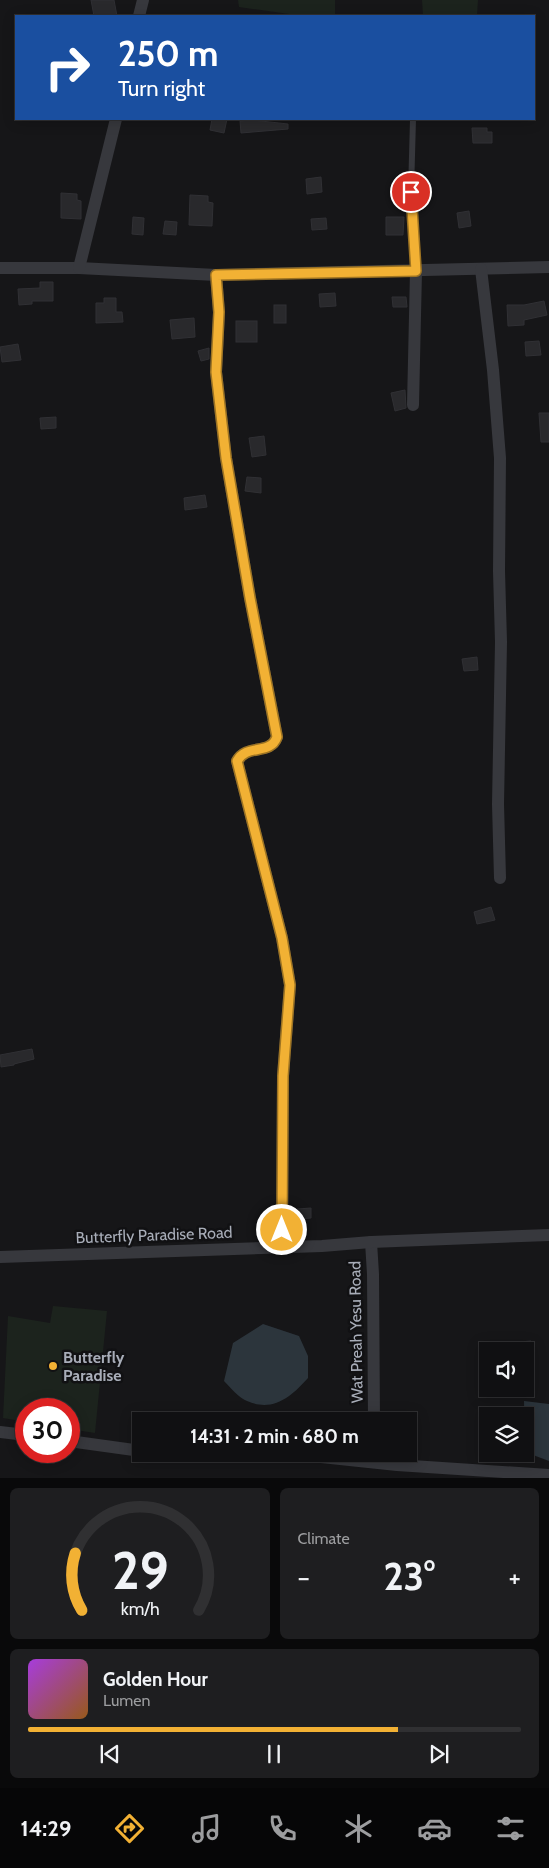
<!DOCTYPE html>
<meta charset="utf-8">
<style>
body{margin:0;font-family:Cabin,sans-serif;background:#1e1e20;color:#f1f3f6;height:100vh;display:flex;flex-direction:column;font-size:19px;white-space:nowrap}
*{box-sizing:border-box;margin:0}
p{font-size:16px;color:#9c9d9f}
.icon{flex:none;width:28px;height:28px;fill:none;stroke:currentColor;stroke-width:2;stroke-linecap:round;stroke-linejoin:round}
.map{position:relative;height:1478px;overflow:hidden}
.panel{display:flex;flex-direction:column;gap:10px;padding:10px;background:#09090a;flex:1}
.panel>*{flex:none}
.guide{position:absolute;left:15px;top:15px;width:520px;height:105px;border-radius:0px;box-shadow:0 2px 12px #0003,0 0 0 1px #303032;background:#1a4fa0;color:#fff;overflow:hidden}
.buttons{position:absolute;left:479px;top:1342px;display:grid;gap:10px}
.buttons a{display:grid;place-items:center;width:55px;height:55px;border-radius:0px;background:#101012;box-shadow:0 2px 12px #0003,0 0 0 1px #303032;font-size:25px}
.speed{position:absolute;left:15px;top:1398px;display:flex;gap:10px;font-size:25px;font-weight:700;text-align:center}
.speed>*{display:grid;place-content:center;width:65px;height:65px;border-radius:50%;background:#101012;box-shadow:0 2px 12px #0003,0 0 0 1px #303032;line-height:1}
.speed .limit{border:8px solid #d22;background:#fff;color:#111}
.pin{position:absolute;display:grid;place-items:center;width:42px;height:42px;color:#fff;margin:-21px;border:2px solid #fff;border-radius:50%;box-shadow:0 1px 5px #0007}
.me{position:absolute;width:55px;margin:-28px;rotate:0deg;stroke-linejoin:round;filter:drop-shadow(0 0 4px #0008)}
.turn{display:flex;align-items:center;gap:18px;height:105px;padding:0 20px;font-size:22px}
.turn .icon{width:65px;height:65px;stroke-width:2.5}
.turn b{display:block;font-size:35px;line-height:42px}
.big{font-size:38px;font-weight:700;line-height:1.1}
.panel .tile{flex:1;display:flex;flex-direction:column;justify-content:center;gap:8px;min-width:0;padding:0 18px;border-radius:8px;background:#1e1e20}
.panel .dial{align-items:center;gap:0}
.dial svg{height:130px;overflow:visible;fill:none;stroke:#303032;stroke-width:7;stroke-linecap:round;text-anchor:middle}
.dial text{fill:#f1f3f6;stroke:none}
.song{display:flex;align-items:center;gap:15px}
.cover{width:60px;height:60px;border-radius:8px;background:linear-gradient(135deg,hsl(280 70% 55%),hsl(30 70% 35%))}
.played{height:5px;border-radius:2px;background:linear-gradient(90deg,#f2b134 75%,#303032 75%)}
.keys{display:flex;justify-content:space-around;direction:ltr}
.heat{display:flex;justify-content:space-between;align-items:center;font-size:28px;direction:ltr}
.panel .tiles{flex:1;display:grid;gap:10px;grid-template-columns:1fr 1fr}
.tile:last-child{grid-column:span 2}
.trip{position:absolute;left:132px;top:1412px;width:285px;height:50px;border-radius:0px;background:#101012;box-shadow:0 2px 12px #0003,0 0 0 1px #303032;font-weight:700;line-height:50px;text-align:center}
.menu{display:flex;height:80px;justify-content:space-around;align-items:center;background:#060607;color:#9c9d9f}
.menu .icon{width:35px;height:35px}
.menu .current{color:#f2b134}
.menu b{font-size:22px;color:#f1f3f6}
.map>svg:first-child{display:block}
.green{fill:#1c231d}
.water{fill:#2c353c}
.building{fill:#29292c;stroke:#303034}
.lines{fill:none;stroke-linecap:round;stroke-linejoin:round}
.lane{stroke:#37383d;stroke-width:6}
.street{stroke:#37383d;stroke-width:12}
.route-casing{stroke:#9d7322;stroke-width:12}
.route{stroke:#f2b134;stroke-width:9}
.poi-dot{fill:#f2b134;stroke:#111113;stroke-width:2}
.labels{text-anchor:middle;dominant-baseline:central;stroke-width:5;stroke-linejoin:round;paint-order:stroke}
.street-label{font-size:16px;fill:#a8adb8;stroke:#111113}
.poi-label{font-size:16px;font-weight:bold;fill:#a8adb8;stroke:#111113;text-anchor:start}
</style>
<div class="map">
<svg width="549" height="1478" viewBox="0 0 549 1478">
<rect width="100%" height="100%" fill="#161618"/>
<g class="green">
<polygon points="238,0 335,0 335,16 303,16 239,7"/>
<polygon points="422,0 478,0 477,16 423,16"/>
<polygon points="53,1306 107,1311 95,1433 69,1429 69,1409 26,1409 26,1422 3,1418 8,1316 50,1323"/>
</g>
<g class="water">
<path d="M263 1324 299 1336 308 1356V1378C292 1396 273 1413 247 1401 239 1398 230 1387 224 1381L233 1343Z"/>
<polygon points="524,1401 549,1404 549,1461 525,1452"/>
</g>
<g class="building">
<polygon points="91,0 114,0 117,16 94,16"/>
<polygon points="212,119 227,119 224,133 210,130"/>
<polygon points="252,120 288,124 288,129 241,133 240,121"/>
<polygon points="472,128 487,128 487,132 492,132 492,143 473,143"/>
<polygon points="321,177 322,192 307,194 306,179"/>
<polygon points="61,193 77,194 77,200 81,201 81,219 61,218"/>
<polygon points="190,195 208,196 208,202 213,203 212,226 189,225"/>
<polygon points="469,211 471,226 459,228 457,213"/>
<polygon points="133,217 144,218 143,235 132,234"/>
<polygon points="386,217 404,217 403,235 386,235"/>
<polygon points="326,218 327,229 312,230 311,219"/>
<polygon points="165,221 177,222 176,235 163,234"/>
<polygon points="40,282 53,282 53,301 32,301 32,304 19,305 18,289 40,288"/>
<polygon points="335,293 336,306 320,307 319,294"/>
<polygon points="392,297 406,297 407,307 393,307"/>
<polygon points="104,298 116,298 116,312 122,312 123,322 96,323 96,303 104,303"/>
<polygon points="544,301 547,315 524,320 524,325 508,326 507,305 524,305"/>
<rect x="274" y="305" width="12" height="18"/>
<polygon points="194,318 195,337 172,339 170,320"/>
<rect x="236" y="321" width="21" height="21"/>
<polygon points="539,341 541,355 526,356 525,342"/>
<polygon points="18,344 21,360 2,362 0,347"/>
<polygon points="209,348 209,359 201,361 198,351"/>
<polygon points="405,390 406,408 395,411 391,393"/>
<polygon points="539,413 549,413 549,442 541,442"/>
<polygon points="56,417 56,428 41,429 40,418"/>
<polygon points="264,436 266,455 252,457 249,438"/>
<polygon points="247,477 261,478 261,493 245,491"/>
<polygon points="205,495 207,507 185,510 184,498"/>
<polygon points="477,657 478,670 464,671 462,659"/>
<polygon points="491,907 495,920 477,924 474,912"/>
<polygon points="32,1049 34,1059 14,1064 14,1065 1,1067 0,1055"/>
<polygon points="311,1208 311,1218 298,1219 297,1209"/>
<polygon points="531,1341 532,1351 497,1351 496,1344"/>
</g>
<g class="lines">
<polyline class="lane" points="413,119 411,192 416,271"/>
<g class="street">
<polyline points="139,16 143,0"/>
<polyline points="0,268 79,268 216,275 549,267"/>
<polyline points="79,268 116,119"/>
<polyline points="481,269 493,370 500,458 499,571 501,642 498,804 500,878"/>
<path d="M216 275 219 313 216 372 226 458 250 598 277 737C270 756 247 743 237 761L282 938 290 985 283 1076 282 1247"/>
<polyline points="413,405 416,271"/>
<polyline points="371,1242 373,1274 374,1421"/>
<polyline points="0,1257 322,1246 371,1242 549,1235"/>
<polyline points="0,1432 26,1435"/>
<polyline points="69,1441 141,1451"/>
<polyline points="162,1454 185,1454"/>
<polyline points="293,1454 397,1465 549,1475"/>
</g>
</g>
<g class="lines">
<g class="route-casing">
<path id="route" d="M282 1230 283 1076 290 985 282 938 237 761C247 743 270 756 277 737L250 598 226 458 216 372 219 312 216 275 416 271 411 192"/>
</g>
<use href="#route" class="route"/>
</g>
<circle class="poi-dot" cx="53" cy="1366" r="5"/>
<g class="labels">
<g class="street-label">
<text transform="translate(154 1235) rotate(-2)">Butterfly Paradise Road</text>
<text transform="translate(356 1332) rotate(-91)">Wat Preah Yesu Road</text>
</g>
<g class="poi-label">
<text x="63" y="1357">Butterfly<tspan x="63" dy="18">Paradise</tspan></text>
</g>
</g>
</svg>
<div class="buttons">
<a><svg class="icon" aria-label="sound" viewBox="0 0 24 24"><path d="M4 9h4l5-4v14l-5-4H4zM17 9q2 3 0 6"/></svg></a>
<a><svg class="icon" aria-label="layers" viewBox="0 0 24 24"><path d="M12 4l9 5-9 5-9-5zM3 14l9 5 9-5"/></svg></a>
</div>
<div class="speed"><div class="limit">30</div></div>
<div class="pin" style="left:411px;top:192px;background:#d93025"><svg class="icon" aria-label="arrive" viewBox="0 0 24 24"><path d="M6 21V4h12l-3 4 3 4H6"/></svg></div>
<svg class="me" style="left:282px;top:1230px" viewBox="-20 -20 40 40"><circle r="17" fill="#f2b134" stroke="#fff" stroke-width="3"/><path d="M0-11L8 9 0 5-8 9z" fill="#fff"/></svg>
<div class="trip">14:31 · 2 min · 680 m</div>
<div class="guide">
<div class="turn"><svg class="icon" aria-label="right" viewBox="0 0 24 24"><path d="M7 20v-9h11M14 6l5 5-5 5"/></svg><div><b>250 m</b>Turn right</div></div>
</div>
</div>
<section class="panel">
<div class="tiles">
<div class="tile dial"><svg viewBox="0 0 100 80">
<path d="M14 69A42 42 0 1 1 86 69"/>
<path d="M14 69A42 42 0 0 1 10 34" stroke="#f2b134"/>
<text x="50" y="56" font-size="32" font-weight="700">29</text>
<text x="50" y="72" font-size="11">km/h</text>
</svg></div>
<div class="tile"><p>Climate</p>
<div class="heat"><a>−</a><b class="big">23°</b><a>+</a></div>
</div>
<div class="tile">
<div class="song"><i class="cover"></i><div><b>Golden Hour</b><p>Lumen</p></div></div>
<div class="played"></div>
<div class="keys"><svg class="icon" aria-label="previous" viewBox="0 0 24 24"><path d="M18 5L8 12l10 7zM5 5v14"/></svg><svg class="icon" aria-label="pause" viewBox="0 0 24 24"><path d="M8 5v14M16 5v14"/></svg><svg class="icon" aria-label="next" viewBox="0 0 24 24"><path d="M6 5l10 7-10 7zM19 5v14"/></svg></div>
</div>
</div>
</section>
<nav class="menu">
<b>14:29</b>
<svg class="icon current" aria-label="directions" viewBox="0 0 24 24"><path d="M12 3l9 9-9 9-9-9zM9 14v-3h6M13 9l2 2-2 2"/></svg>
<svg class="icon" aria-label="music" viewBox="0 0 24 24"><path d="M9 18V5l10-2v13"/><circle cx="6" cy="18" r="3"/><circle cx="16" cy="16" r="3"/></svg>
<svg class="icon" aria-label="phone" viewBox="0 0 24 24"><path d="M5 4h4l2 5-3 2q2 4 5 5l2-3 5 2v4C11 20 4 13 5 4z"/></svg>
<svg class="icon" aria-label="climate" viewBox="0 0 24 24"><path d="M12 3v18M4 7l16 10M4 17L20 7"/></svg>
<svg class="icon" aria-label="car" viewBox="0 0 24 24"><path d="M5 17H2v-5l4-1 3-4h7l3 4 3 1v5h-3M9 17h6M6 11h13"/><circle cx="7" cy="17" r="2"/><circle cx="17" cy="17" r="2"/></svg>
<svg class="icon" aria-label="filters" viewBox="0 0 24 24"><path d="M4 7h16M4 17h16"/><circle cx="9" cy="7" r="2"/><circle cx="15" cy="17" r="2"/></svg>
</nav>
